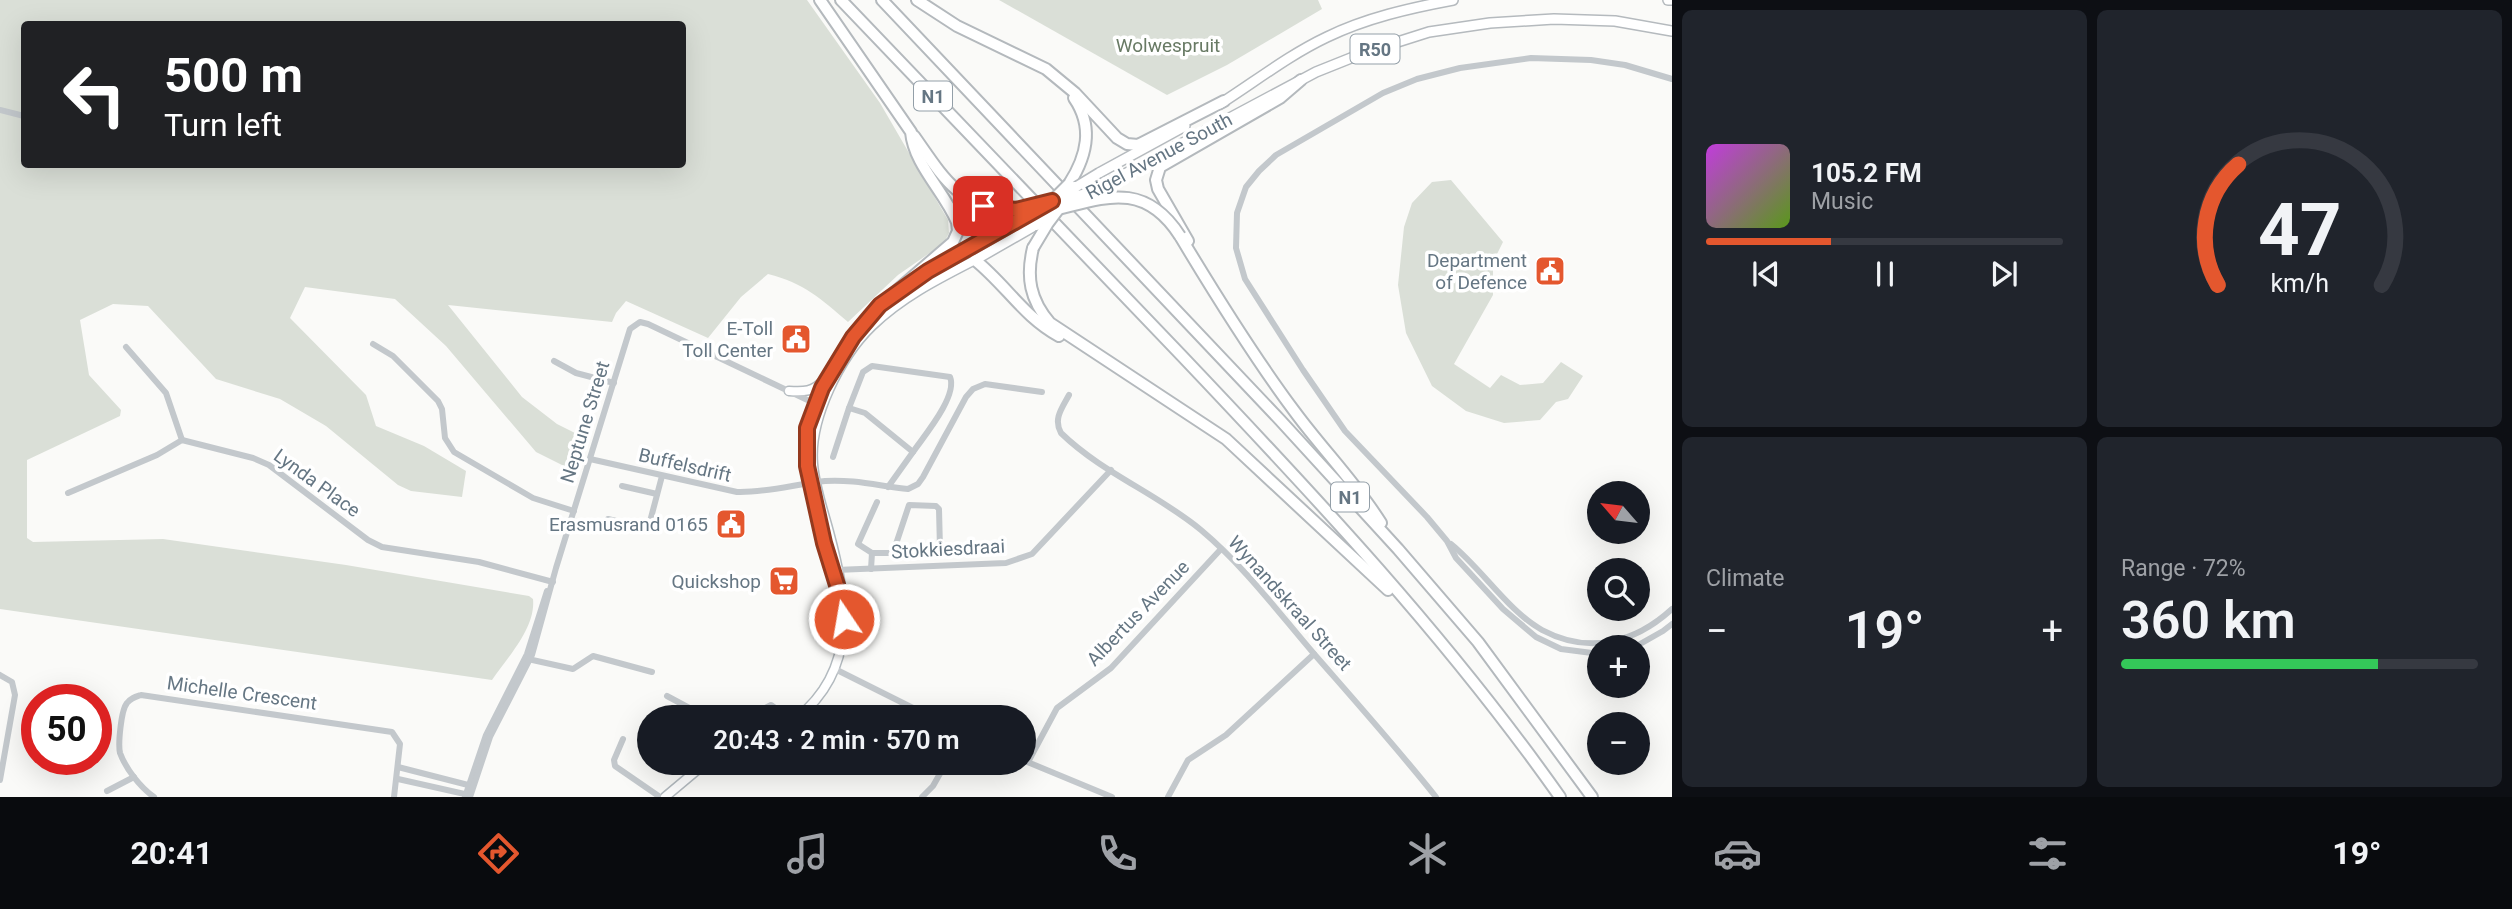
<!DOCTYPE html>
<meta charset="utf-8">
<style>
body{margin:0;font-family:Roboto,sans-serif;background:#20242c;color:#f1f3f6;height:100vh;display:flex;flex-direction:column;font-size:26px;white-space:nowrap}
*{box-sizing:border-box;margin:0}
p{font-size:23px;color:#9ea1a6}
.icon{flex:none;width:38px;height:38px;fill:none;stroke:currentColor;stroke-width:2;stroke-linecap:round;stroke-linejoin:round}
.map{position:relative;flex:1;overflow:hidden}
.details{display:flex;flex-direction:column;gap:10px;padding:10px;background:#0d0f14;width:840px}
.details>*{flex:none}
.banner{position:absolute;left:21px;top:21px;width:665px;height:147px;border-radius:7px;box-shadow:0 7px 28px #0002;background:#202124;color:#fff;overflow:hidden}
.needle{width:46px;rotate:298deg}
.controls{position:absolute;left:1587px;top:481px;display:grid;gap:14px}
.controls a{display:grid;place-items:center;width:63px;height:63px;border-radius:50%;background:#171b24;box-shadow:0 7px 28px #0002;font-size:35px}
.speed{position:absolute;left:21px;top:684px;display:flex;gap:14px;font-size:35px;font-weight:700;text-align:center}
.speed>*{display:grid;place-content:center;width:91px;height:91px;border-radius:50%;background:#171b24;box-shadow:0 7px 28px #0002;line-height:1}
.speed .limit{border:10px solid #d22;background:#fff;color:#111}
.pin{position:absolute;display:grid;place-items:center;width:60px;height:60px;color:#fff;margin:-30px;border-radius:14px;box-shadow:0 4px 10px #0006}
.me{position:absolute;width:77px;margin:-38px;rotate:348deg;stroke-linejoin:round;filter:drop-shadow(0 0 5px #0008)}
.turn{display:flex;align-items:center;gap:24px;height:147px;padding:0 28px;font-size:32px}
.turn .icon{width:91px;height:91px;stroke-width:2.5}
.turn b{display:block;font-size:49px;line-height:60px}
.big{font-size:52px;font-weight:600;line-height:1.1}
.details .card{flex:1;display:flex;flex-direction:column;justify-content:center;gap:10px;min-width:0;padding:0 24px;border-radius:10px;background:#20242c}
.details .dial{align-items:center;gap:0}
.dial svg{height:182px;overflow:visible;fill:none;stroke:#363941;stroke-width:7;stroke-linecap:round;text-anchor:middle}
.dial text{fill:#f1f3f6;stroke:none}
.song{display:flex;align-items:center;gap:21px}
.cover{width:84px;height:84px;border-radius:10px;background:linear-gradient(135deg,hsl(290 70% 55%),hsl(90 70% 35%))}
.played{height:7px;border-radius:4px;background:linear-gradient(90deg,#e4572e 35%,#363941 35%)}
.keys{display:flex;justify-content:space-around;direction:ltr}
.heat{display:flex;justify-content:space-between;align-items:center;font-size:38px;direction:ltr}
.charge{height:10px;border-radius:5px;background:linear-gradient(90deg,#34c759 72%,#363941 0)}
.details .tiles{flex:1;display:grid;gap:10px;grid-template-columns:repeat(2,1fr)}
.trip{position:absolute;left:637px;top:705px;width:399px;height:70px;border-radius:35px;background:#171b24;box-shadow:0 7px 28px #0002;font-weight:600;line-height:70px;text-align:center}
.dock{display:flex;height:112px;justify-content:space-around;align-items:center;background:#090b0e;color:#9ea1a6}
.dock .icon{width:49px;height:49px}
.dock .on{color:#e4572e}
.dock b{font-size:32px;color:#f1f3f6}
main{display:flex;flex:1;min-height:0}
.map>svg:first-child{display:block}
.green{fill:#dadfd7;fill-rule:evenodd}
.lines{fill:none;stroke-linecap:round;stroke-linejoin:round}
.secondary-casing{stroke:#b3babf;stroke-width:11}
.primary-casing{stroke:#b5babe;stroke-width:12}
.motorway-casing{stroke:#b4b9bd;stroke-width:14}
.minor{stroke:#c3c8cc;stroke-width:6}
.secondary{stroke:#fff;stroke-width:8}
.primary{stroke:#fff;stroke-width:9}
.motorway{stroke:#fff;stroke-width:10}
.primary-bridge-casing{stroke:#b5babe;stroke-width:12;stroke-linecap:butt}
.motorway-bridge-casing{stroke:#b4b9bd;stroke-width:14;stroke-linecap:butt}
.primary-bridge{stroke:#fff;stroke-width:9}
.motorway-bridge{stroke:#fff;stroke-width:10}
.route-casing{stroke:#94391e;stroke-width:18}
.route{stroke:#e4572e;stroke-width:12}
.labels{text-anchor:middle;dominant-baseline:central;stroke-width:7;stroke-linejoin:round;paint-order:stroke}
.shield{fill:#fff;stroke:#939fa8;stroke-width:2}
.shield-label{font-size:18px;font-weight:bold;fill:#657683}
.park-label{font-size:19px;fill:#687a64;stroke:#fff}
.street-label{font-size:19px;fill:#657683;stroke:#fff}
.poi-label{font-size:19px;fill:#657683;stroke:#fff;text-anchor:end}
</style>
<main>
<div class="map">
<svg width="1672" height="797" viewBox="0 0 1672 797">
<rect width="100%" height="100%" fill="#fafaf8"/>
<g class="green">
<path d="M0 0H807L880 103 948 220 949 233 944 243 898 275 848 322C821 299 804 283 768 274L741 297 708 338 626 301 616 313 612 322 448 305 522 397 557 424 575 433 566 467 536 452 446 346 395 299 305 287 290 318 366 395 376 426 424 446 466 471 462 497 411 491 398 485 326 426 280 399 216 379 148 306 113 304 80 320 89 375 121 410 120 416 27 460V538L33 542 163 539 346 565 529 596 533 599C536 628 507 658 492 680L0 609ZM24 24H682V164H24Z"/>
<polygon points="999,0 1318,0 1322,9 1227,65 1167,95"/>
<polygon points="1451,180 1503,242 1493,262 1493,295 1454,364 1490,388 1501,375 1520,385 1543,383 1561,362 1583,376 1568,399 1556,402 1540,420 1504,423 1466,411 1432,386 1406,333 1398,285 1404,227 1412,203 1432,182"/>
</g>
<g class="lines">
<g class="secondary-casing">
<g id="secondary">
<path d="M789 391C804 392 813 392 824 380"/>
<path d="M840 595C825 555 798 468 808 428 818 382 849 339 880 305"/>
<path d="M797 718C859 668 847 599 829 532 823 509 815 488 813 464 809 419 840 357 872 326 902 297 938 279 975 260"/>
<polyline points="665,797 696,771 710,763"/>
</g>
</g>
<g class="primary-casing">
<g id="primary">
<polyline points="1668,0 1672,0"/>
<path d="M1220 104C1256 81 1289 55 1327 37 1366 18 1410 8 1453 0"/>
<polyline points="1099,173 1185,126"/>
<polyline points="1106,184 1316,72 1366,52 1429,32 1490,23 1554,19 1615,21 1672,31"/>
<polyline points="975,260 1036,225"/>
<polyline points="917,279 969,247 1027,215"/>
</g>
</g>
<g class="motorway-casing">
<g id="motorway">
<path d="M820 0 911 132C914 165 944 191 957 222L958 231 953 242 880 305"/>
<path d="M841 0C954 118 1068 236 1181 355 1314 495 1448 638 1560 797"/>
<polyline points="882,0 1280,420 1398,549 1478,642 1592,797"/>
<polyline points="917,0 957,26 1046,69 1075,93 1117,138 1127,144 1138,145 1224,101"/>
<path d="M914 136C941 174 958 207 1009 210"/>
<path d="M1069 184C1087 156 1094 127 1074 98"/>
<path d="M1180 236C1216 296 1253 356 1295 412 1323 450 1356 483 1381 523"/>
<polyline points="1188,241 1158,189 1156,180 1160,167 1280,98 1301,80"/>
<path d="M1033 248C1026 277 1030 300 1050 323L1226 439 1388 590"/>
<path d="M975 260C1006 285 1024 317 1059 336"/>
</g>
</g>
<g class="minor">
<polyline points="0,110 24,116"/>
<polyline points="373,344 393,356 438,401 442,409 445,438 454,452 533,498 574,511"/>
<polyline points="126,347 166,393 182,440"/>
<polyline points="554,361 576,373 614,383"/>
<path d="M1069 395C1062 408 1053 419 1061 433 1102 473 1158 494 1201 530 1245 567 1278 612 1315 655 1356 702 1397 748 1436 797"/>
<path d="M849 408 863 372 872 366 950 377C958 396 924 436 913 452"/>
<polyline points="833,457 849,408 865,413 913,452 888,487"/>
<path d="M590 459 737 492C766 493 796 484 825 481 852 479 880 486 908 489L918 484 923 477 966 397 973 389 985 384 1042 392"/>
<polyline points="622,486 657,494"/>
<polyline points="68,493 157,455 182,440 253,458 269,465 368,540 382,547 479,562 553,582"/>
<polyline points="608,519 648,529 662,476"/>
<path d="M1451 544C1482 569 1508 611 1542 630 1589 655 1635 643 1672 609"/>
<polyline points="872,553 858,544 877,502"/>
<polyline points="871,569 872,553 938,553 940,549 939,509 936,506 909,505 893,553"/>
<polyline points="836,570 1006,563 1032,554 1111,470"/>
<polyline points="1633,648 1663,631 1672,624"/>
<polyline points="1600,654 1561,649 1536,637 1503,609 1456,558 1447,541 1427,517 1345,431 1303,370 1245,279 1236,248 1237,213 1246,187 1259,171 1276,155 1383,93 1417,79 1460,68 1531,58 1591,60 1625,65 1672,79"/>
<polyline points="528,659 573,669 593,656 652,672"/>
<polyline points="835,669 933,718"/>
<polyline points="0,675 12,682 15,695 0,780"/>
<polyline points="667,696 708,718"/>
<polyline points="745,718 771,705 789,718"/>
<polyline points="623,739 614,760 615,766 660,797"/>
<polyline points="1025,761 1112,797"/>
<polyline points="1028,762 1057,708 1111,668 1221,549"/>
<polyline points="398,767 472,786"/>
<polyline points="398,779 469,795"/>
<polyline points="107,791 134,777"/>
<path d="M154 797C140 787 126 769 120 753 118 744 121 710 127 703 131 698 135 697 141 695L392 732 400 744 394 797"/>
<polyline points="465,797 486,735 527,654 547,591"/>
<polyline points="470,797 490,737 532,655 556,568 630,329 640,322 648,324 818,405"/>
<polyline points="922,797 933,786 946,763"/>
<polyline points="1168,797 1188,760 1226,735 1314,654"/>
</g>
<use href="#secondary" class="secondary"/>
<use href="#primary" class="primary"/>
<use href="#motorway" class="motorway"/>
<g class="primary-bridge-casing">
<g id="primary-bridge">
<polyline points="1071,190 1099,173"/>
<polyline points="1083,196 1106,184"/>
</g>
</g>
<g class="motorway-bridge-casing">
<g id="motorway-bridge">
<polyline points="1009,210 1026,209 1086,194"/>
<path d="M1027 215C1087 208 1137 169 1180 236"/>
<polyline points="1036,225 1052,201 1069,184"/>
<polyline points="1033,248 1048,223 1075,187"/>
</g>
</g>
<use href="#primary-bridge" class="primary-bridge"/>
<use href="#motorway-bridge" class="motorway-bridge"/>
</g>
<g class="lines">
<g class="route-casing">
<polyline id="route" points="844,619 841,598 824,543 807,466 807,428 822,388 853,337 880,305 928,271 1052,201 1016,210 983,206"/>
</g>
<use href="#route" class="route"/>
</g>
<defs>
<g id="civic-square" transform="scale(1.575)"><rect x="-9" y="-9" width="18" height="18" rx="4" fill="#e4572e" stroke="#fff"/><path d="M-.6-6.5H3V-4.5H.6V-3L4-1V1h2V6H-6V1h2V-1L-.6-3ZM-1.2 2.5V6h2.4V2.5Z" fill="#fff"/></g>
<g id="supermarket-square" transform="scale(1.575)"><rect x="-9" y="-9" width="18" height="18" rx="4" fill="#e4572e" stroke="#fff"/><path d="M-6-5.5h2.5l.6 2H6L4.5 2H-2.5L-4.4-4H-6ZM-1.5 3.2a1.3 1.3 0 1 0 .1 0ZM3 3.2a1.3 1.3 0 1 0 .1 0Z" fill="#fff"/></g>
</defs>
<g fill-rule="evenodd">
<use href="#civic-square" x="1550" y="271"/>
<use href="#civic-square" x="796" y="339"/>
<use href="#civic-square" x="731" y="524"/>
<use href="#supermarket-square" x="784" y="581"/>
</g>
<g class="labels">
<g class="shield">
<rect x="1350.5" y="34.5" width="49" height="29" rx="5"/>
<rect x="914" y="81.5" width="38" height="29" rx="5"/>
<rect x="1331" y="482.5" width="38" height="29" rx="5"/>
</g>
<g class="shield-label">
<text x="1375" y="49">R50</text>
<text x="933" y="96">N1</text>
<text x="1350" y="497">N1</text>
</g>
<g class="park-label">
<text x="1168" y="45">Wolwespruit</text>
</g>
<g class="street-label">
<text transform="translate(1159 156) rotate(-28)">Rigel Avenue South</text>
<text transform="translate(585 422) rotate(-73)">Neptune Street</text>
<text transform="translate(685 465) rotate(13)">Buffelsdrift</text>
<text transform="translate(317 483) rotate(36)">Lynda Place</text>
<text transform="translate(948 549) rotate(-3)">Stokkiesdraai</text>
<text transform="translate(1290 603) rotate(48)">Wynandskraal Street</text>
<text transform="translate(1138 613) rotate(-46)">Albertus Avenue</text>
<text transform="translate(242 693) rotate(8)">Michelle Crescent</text>
</g>
<g class="poi-label">
<text x="1527" y="260">Department<tspan x="1527" dy="22">of Defence</tspan></text>
<text x="773" y="328">E-Toll<tspan x="773" dy="22">Toll Center</tspan></text>
<text x="708" y="524">Erasmusrand 0165</text>
<text x="761" y="581">Quickshop</text>
</g>
</g>
</svg>
<div class="controls">
<a><svg class="needle" viewBox="-14 -14 28 28"><path d="M0-13l5 13h-10z" fill="#e53935"/><path d="M0 13l5-13h-10z" fill="#9ea1a6"/></svg></a>
<a><svg class="icon" aria-label="search" viewBox="0 0 24 24"><circle cx="10" cy="10" r="6"/><path d="M15 15l6 6"/></svg></a>
<a>+</a>
<a>−</a>
</div>
<div class="speed"><div class="limit">50</div></div>
<div class="pin" style="left:983px;top:206px;background:#d93025"><svg class="icon" aria-label="arrive" viewBox="0 0 24 24"><path d="M6 21V4h12l-3 4 3 4H6"/></svg></div>
<svg class="me" style="left:844px;top:619px" viewBox="-20 -20 40 40"><circle r="17" fill="#e4572e" stroke="#fff" stroke-width="3"/><path d="M0-11L8 9 0 5-8 9z" fill="#fff"/></svg>
<div class="trip">20:43 · 2 min · 570 m</div>
<div class="banner">
<div class="turn"><svg class="icon" aria-label="left" viewBox="0 0 24 24"><path d="M17 20v-9H6M10 6l-5 5 5 5"/></svg><div><b>500 m</b>Turn left</div></div>
</div>
</div>
<section class="details">
<div class="tiles">
<div class="card">
<div class="song"><i class="cover"></i><div><b>105.2 FM</b><p>Music</p></div></div>
<div class="played"></div>
<div class="keys"><svg class="icon" aria-label="previous" viewBox="0 0 24 24"><path d="M18 5L8 12l10 7zM5 5v14"/></svg><svg class="icon" aria-label="pause" viewBox="0 0 24 24"><path d="M8 5v14M16 5v14"/></svg><svg class="icon" aria-label="next" viewBox="0 0 24 24"><path d="M6 5l10 7-10 7zM19 5v14"/></svg></div>
</div>
<div class="card dial"><svg viewBox="0 0 100 80">
<path d="M14 69A42 42 0 1 1 86 69"/>
<path d="M14 69A42 42 0 0 1 23 16" stroke="#e4572e"/>
<text x="50" y="56" font-size="32" font-weight="700">47</text>
<text x="50" y="72" font-size="11">km/h</text>
</svg></div>
<div class="card"><p>Climate</p>
<div class="heat"><a>−</a><b class="big">19°</b><a>+</a></div>
</div>
<div class="card"><p>Range · 72%</p><b class="big">360 km</b><div class="charge"></div></div>
</div>
</section>
</main>
<nav class="dock">
<b>20:41</b>
<svg class="icon on" aria-label="directions" viewBox="0 0 24 24"><path d="M12 3l9 9-9 9-9-9zM9 14v-3h6M13 9l2 2-2 2"/></svg>
<svg class="icon" aria-label="music" viewBox="0 0 24 24"><path d="M9 18V5l10-2v13"/><circle cx="6" cy="18" r="3"/><circle cx="16" cy="16" r="3"/></svg>
<svg class="icon" aria-label="phone" viewBox="0 0 24 24"><path d="M5 4h4l2 5-3 2q2 4 5 5l2-3 5 2v4C11 20 4 13 5 4z"/></svg>
<svg class="icon" aria-label="climate" viewBox="0 0 24 24"><path d="M12 3v18M4 7l16 10M4 17L20 7"/></svg>
<svg class="icon" aria-label="car" viewBox="0 0 24 24"><path d="M5 17H2v-5l4-1 3-4h7l3 4 3 1v5h-3M9 17h6M6 11h13"/><circle cx="7" cy="17" r="2"/><circle cx="17" cy="17" r="2"/></svg>
<svg class="icon" aria-label="filters" viewBox="0 0 24 24"><path d="M4 7h16M4 17h16"/><circle cx="9" cy="7" r="2"/><circle cx="15" cy="17" r="2"/></svg>
<b>19°</b>
</nav>
